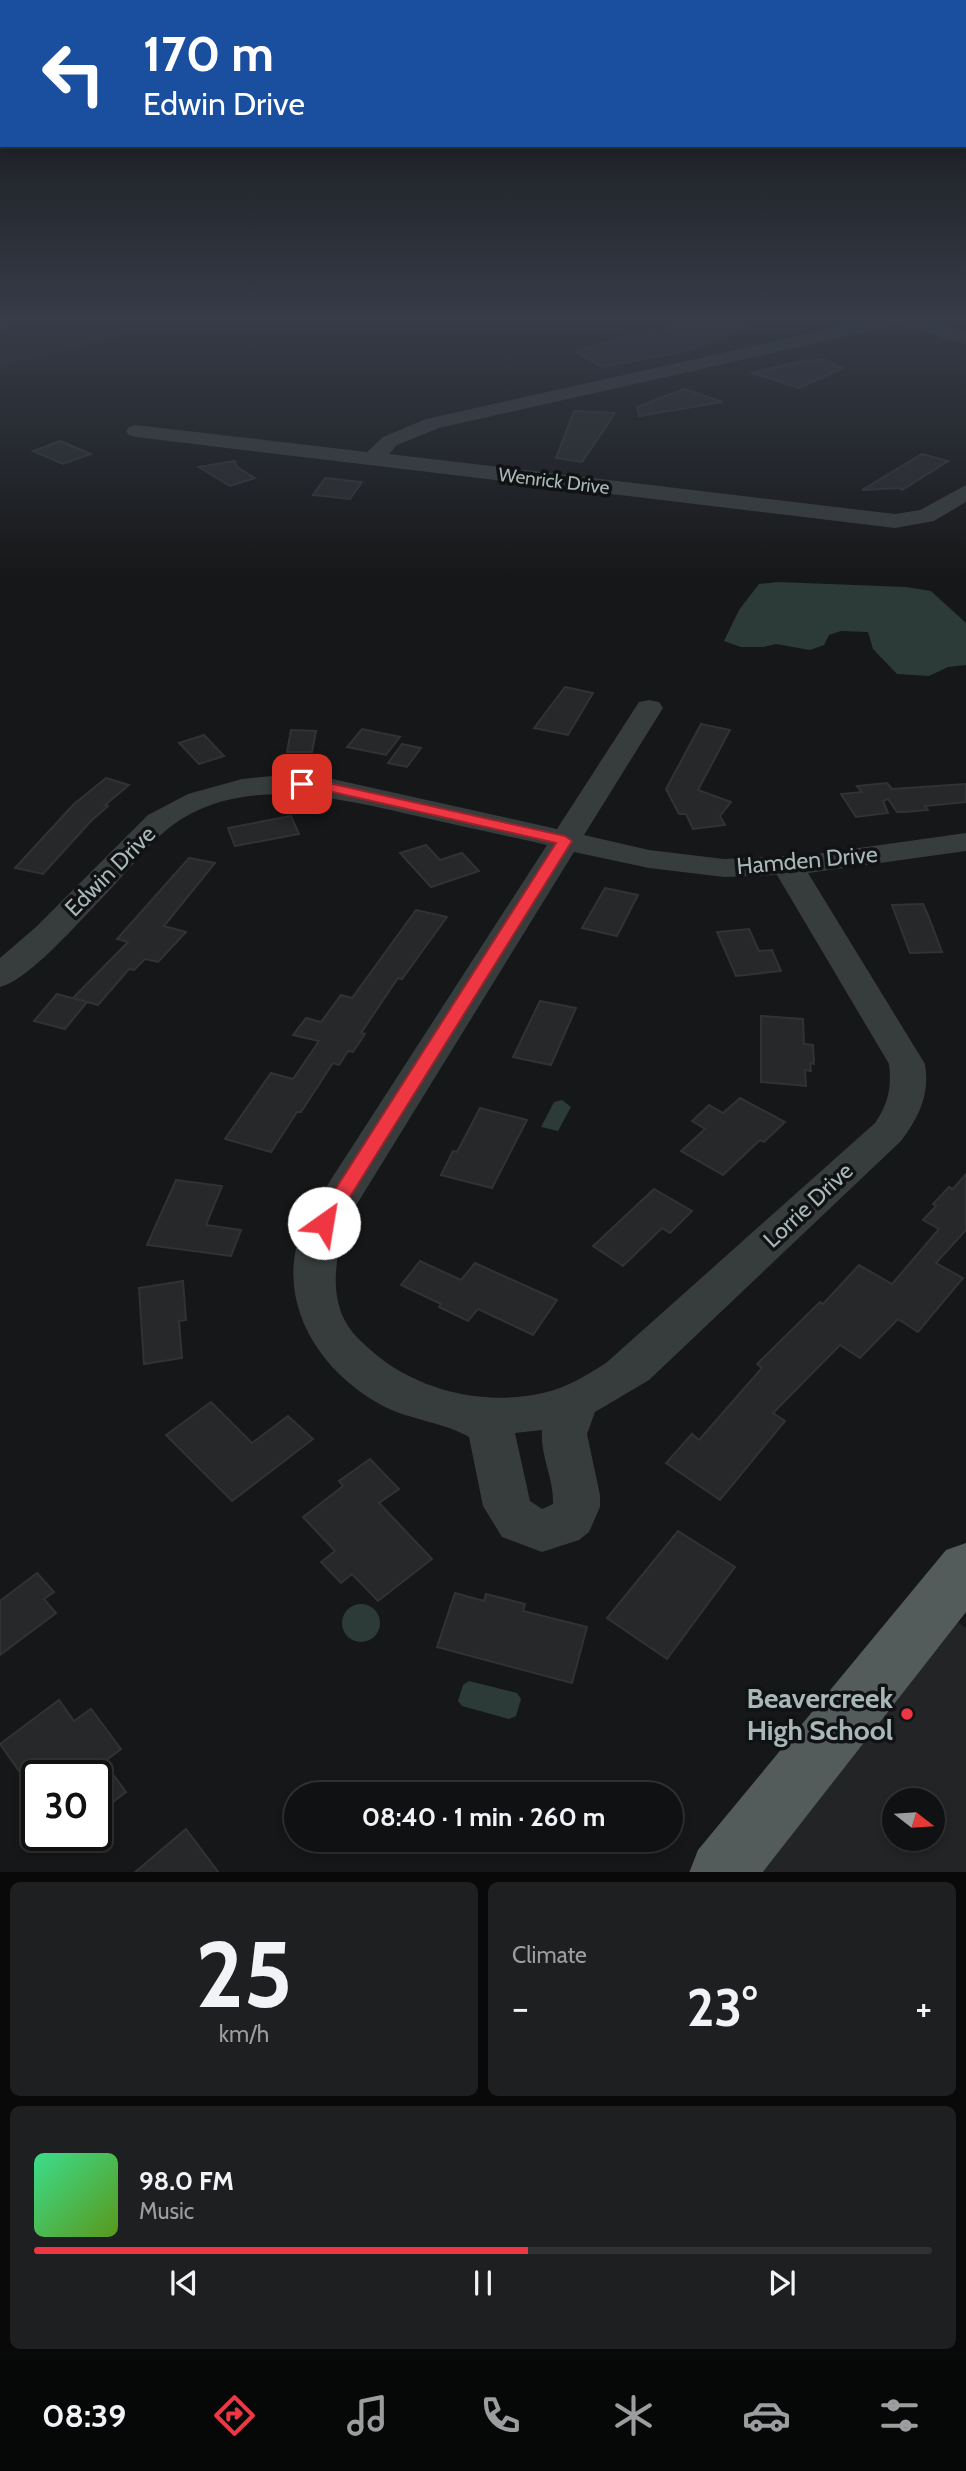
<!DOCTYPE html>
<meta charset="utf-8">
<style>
body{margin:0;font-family:Cabin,sans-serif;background:#1e1f20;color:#f1f3f6;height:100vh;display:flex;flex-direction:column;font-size:26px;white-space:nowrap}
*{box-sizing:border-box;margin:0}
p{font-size:23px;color:#9c9d9f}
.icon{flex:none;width:38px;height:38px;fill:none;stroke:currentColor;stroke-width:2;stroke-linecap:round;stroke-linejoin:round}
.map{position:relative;height:1872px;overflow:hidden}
.side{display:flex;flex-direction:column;gap:10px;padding:10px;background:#09090a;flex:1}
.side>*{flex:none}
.banner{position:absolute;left:0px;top:0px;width:966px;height:147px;box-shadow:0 4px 10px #0003,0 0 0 2px #303132;background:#1a4fa0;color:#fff;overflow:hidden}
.needle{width:46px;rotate:107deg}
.fabs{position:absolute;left:882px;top:1788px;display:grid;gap:14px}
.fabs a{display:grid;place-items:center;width:63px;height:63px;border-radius:50%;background:#101112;box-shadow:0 4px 10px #0003,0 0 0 2px #303132;font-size:35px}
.speed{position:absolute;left:21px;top:1760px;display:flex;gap:14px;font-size:35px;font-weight:700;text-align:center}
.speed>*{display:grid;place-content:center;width:91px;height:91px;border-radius:50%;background:#101112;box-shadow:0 4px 10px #0003,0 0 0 2px #303132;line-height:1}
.speed .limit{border:4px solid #111;border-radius:10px;background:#fff;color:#111}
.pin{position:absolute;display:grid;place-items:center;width:60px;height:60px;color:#fff;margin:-30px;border-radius:14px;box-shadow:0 4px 10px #0006}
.me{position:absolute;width:77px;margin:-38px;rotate:32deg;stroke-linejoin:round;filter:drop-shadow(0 0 5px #0008)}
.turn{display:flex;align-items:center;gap:24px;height:147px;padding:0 28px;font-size:32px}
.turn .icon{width:91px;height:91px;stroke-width:2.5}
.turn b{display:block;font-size:49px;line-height:60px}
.big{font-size:52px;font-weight:800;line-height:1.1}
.side .widget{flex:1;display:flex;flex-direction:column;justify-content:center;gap:10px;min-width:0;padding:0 24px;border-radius:10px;background:#1e1f20}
.side .dial{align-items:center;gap:0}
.dial b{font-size:91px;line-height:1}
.song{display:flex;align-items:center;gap:21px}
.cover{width:84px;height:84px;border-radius:10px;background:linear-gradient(135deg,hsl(150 70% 55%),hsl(90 70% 35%))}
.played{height:7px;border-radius:4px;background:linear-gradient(90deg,#ee3743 55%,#303132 55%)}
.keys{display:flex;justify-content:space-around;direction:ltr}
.heat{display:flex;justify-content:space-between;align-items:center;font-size:38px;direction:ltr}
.side .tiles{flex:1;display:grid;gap:10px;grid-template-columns:1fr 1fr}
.widget:last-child{grid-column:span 2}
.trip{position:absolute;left:284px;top:1782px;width:399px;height:70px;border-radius:35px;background:#101112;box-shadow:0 4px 10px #0003,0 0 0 2px #303132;font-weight:800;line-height:70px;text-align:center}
.menu{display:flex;height:112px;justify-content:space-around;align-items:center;background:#060707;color:#9c9d9f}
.menu .icon{width:49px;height:49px}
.menu .selected{color:#ee3743}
.menu b{font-size:32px;color:#f1f3f6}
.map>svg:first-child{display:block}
.built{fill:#222425;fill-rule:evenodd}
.green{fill:#20221c}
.water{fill:#2c3b37}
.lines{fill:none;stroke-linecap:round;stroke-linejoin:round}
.stream{stroke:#2c3b37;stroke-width:4.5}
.building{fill:#262829;stroke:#303234;stroke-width:2}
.minor{fill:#373c3c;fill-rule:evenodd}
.major{fill:#535b5b;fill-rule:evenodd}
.route{fill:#ee3743;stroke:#9b242c;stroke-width:2}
.poi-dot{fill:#ee3743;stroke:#111213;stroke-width:2.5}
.labels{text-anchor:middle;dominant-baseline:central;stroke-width:7;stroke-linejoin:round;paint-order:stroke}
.far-street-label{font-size:19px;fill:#a8b7b7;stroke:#111213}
.street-label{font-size:23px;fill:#a8b7b7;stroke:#111213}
.near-poi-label{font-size:28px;font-weight:bold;fill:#a8b7b7;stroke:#111213;text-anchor:end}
</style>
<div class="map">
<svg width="966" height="1873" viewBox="0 0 966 1873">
<rect width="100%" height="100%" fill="#161718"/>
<path class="built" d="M936 1606 966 1628V1872L721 1873ZM894 1801H933V1839H894Z"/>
<polygon class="green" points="0,318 184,318 0,368"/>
<g class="water">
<polygon points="778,582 906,587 931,591 966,623 966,665 948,667 929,676 897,674 873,649 868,632 841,631 829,635 824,645 810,650 776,644 763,647 741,647 724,641 739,610 759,584"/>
<polygon points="562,1100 571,1107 558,1131 541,1127 554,1102"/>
<circle cx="361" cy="1623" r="19"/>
<polygon points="469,1681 517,1693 521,1699 516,1716 509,1719 462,1706 458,1701 463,1685"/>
</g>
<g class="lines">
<polyline class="stream" points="0,328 14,318"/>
</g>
<g class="building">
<polygon points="718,318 748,328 682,352 601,367 576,351 651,330 658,333 682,321 699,326"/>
<polygon points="823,359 843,368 799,388 752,373 805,360 810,362"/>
<polygon points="684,389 722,402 639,416 637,407"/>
<polygon points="574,411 615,413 582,462 556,458"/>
<polygon points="60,441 91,454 63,464 33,451"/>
<polygon points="922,454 948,461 902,490 899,488 862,490"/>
<polygon points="235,461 237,467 255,478 230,486 199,467"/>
<polygon points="325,478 362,482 350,499 313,495"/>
<polygon points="565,687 593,693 568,735 534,728"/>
<polygon points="701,724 730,730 698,790 731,802 720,816 725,825 693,829 686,814 679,814 666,789"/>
<polygon points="362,729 400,737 386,755 347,747"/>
<polygon points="291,730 316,731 312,752 287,752"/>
<polygon points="204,735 224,756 199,764 179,743"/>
<polygon points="402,744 421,748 407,767 388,763"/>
<polygon points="106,778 129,785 105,805 108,806 91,821 43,874 15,868 74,804"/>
<polygon points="887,783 892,789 966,784 966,802 925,806 928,810 905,812 897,812 888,799 883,801 888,813 856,817 841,794 862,792 857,786"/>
<polygon points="291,816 299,834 235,846 228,828"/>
<polygon points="426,845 440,860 462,853 479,871 431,887 400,853"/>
<polygon points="189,858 215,863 164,926 186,932 158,962 145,959 134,970 129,969 98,1005 73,998 128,942 117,939"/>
<polygon points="605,888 638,895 617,936 582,928"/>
<polygon points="923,904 928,915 942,952 910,953 892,905"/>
<polygon points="416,910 447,917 402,979 398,978 361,1033 365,1034 353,1052 348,1051 339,1065 333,1063 301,1112 297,1112 271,1152 225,1139 271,1073 293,1079 319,1041 293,1035 306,1018 321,1022 341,995 352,998"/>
<polygon points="749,929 759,951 772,950 781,971 736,976 717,932"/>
<polygon points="57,994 87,1002 65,1029 34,1021"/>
<polygon points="540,1001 576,1008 551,1065 513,1057"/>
<polygon points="761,1016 803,1019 804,1044 813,1045 814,1064 810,1063 811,1071 805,1070 806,1086 761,1082"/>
<polygon points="740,1098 785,1122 764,1142 760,1140 723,1175 681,1151 705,1129 692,1121 709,1105 723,1113"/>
<polygon points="480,1108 527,1120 492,1188 441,1175 453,1151 457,1152"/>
<polygon points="966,1174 966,1230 936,1263 963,1278 918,1332 898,1319 860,1358 840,1345 773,1413 785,1421 720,1500 666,1463 692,1434 699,1440 762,1368 757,1364 820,1302 823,1304 859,1265 892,1284 939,1229 923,1220 936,1206 933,1204 949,1187 953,1189"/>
<polygon points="176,1180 222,1186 206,1225 241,1230 231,1256 147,1245"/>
<polygon points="654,1189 692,1211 670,1233 662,1228 623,1266 593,1246"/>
<polygon points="420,1261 461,1280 475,1263 557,1300 533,1335 478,1309 468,1321 439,1307 441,1304 401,1285"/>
<polygon points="183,1281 186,1320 179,1321 182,1358 144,1364 139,1288"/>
<polygon points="211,1402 252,1443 288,1416 313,1439 232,1501 166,1435"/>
<polygon points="370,1459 399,1489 379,1503 432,1559 378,1601 352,1574 341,1583 321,1562 335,1551 303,1517 343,1486 339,1481"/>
<polygon points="678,1531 735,1567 667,1659 607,1618"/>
<polygon points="37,1573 54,1592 44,1599 56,1613 0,1655 0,1601"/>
<polygon points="455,1593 484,1601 486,1594 525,1604 523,1611 587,1627 572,1683 437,1647"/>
<polygon points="59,1700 74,1721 91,1709 121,1749 104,1762 126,1792 96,1815 96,1776 34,1776 31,1772 24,1778 0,1744"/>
<polygon points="186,1829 219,1873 134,1873"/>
</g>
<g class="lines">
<g class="minor">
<polygon points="879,318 914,318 966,332 966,344 897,325 439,428 397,445 389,454 895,514 920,510 966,485 966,502 934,521 895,528 136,437 129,435 126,431 129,427 136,425 367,452 383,437 426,419"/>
<path d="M649 700 659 702 663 708 584 835 649 850 724 859 809 855 966 833V851L808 873 925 1064C930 1095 919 1117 901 1141L649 1380 595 1412 587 1434 600 1495V1507L589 1532 579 1540 542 1552 502 1537 483 1506 469 1437C443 1422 410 1420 383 1406 313 1369 267 1289 310 1212L547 845C503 835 460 826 417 816 337 798 242 773 170 827 147 845 127 872 107 893 83 917 31 979 0 987V958L36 927 148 815 188 794 242 779 272 776 328 778 557 829 639 702ZM574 852 649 868 724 877 777 875 889 1064C892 1087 888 1104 875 1123L606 1363C587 1375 566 1388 543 1393 480 1407 410 1389 364 1344 354 1335 344 1323 340 1309 331 1281 338 1253 344 1225ZM542 1430C540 1456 554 1478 553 1504L542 1509 530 1501 515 1433Z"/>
</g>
<polygon class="major" points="966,1543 966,1612 762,1873 689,1873 698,1850 946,1550"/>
</g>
<linearGradient id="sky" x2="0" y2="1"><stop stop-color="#0c0d0d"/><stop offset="0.55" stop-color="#363c48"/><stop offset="1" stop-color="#363c48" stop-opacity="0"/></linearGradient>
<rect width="966" height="580" fill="url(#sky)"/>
<polygon class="route" points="302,780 328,783 565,836 572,841 330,1229 324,1231 317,1229 314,1223 317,1218 556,843 328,791 297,787 295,784"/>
<circle class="poi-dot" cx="907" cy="1714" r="7"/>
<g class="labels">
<g class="far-street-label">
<text transform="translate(554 481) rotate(7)">Wenrick Drive</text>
</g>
<g class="street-label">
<text transform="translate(807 860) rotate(-5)">Hamden Drive</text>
<text transform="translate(110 871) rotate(-45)">Edwin Drive</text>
<text transform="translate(808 1205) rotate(-43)">Lorrie Drive</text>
</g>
<g class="near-poi-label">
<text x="893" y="1698">Beavercreek<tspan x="893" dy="32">High School</tspan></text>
</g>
</g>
</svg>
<div class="fabs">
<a><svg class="needle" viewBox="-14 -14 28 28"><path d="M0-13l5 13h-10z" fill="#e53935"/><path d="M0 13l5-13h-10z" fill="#9c9d9f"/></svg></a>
</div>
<div class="speed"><div class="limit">30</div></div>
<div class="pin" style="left:302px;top:784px;background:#d93025"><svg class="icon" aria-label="arrive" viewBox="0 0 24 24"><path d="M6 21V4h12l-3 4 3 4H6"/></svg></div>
<svg class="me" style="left:324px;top:1223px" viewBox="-20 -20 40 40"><circle r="19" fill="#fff"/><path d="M0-13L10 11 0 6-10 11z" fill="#ee3743"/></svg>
<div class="trip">08:40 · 1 min · 260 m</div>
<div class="banner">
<div class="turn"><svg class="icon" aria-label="left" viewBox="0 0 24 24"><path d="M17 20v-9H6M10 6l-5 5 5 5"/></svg><div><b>170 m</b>Edwin Drive</div></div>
</div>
</div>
<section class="side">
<div class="tiles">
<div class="widget dial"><b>25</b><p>km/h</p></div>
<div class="widget"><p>Climate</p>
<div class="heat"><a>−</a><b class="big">23°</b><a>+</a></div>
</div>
<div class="widget">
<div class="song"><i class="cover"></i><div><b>98.0 FM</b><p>Music</p></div></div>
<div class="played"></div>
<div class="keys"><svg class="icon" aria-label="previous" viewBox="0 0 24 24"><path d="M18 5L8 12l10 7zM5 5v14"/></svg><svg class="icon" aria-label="pause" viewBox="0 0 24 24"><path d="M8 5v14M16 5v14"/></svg><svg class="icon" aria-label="next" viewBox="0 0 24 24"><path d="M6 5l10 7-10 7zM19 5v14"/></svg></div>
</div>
</div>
</section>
<nav class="menu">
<b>08:39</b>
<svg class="icon selected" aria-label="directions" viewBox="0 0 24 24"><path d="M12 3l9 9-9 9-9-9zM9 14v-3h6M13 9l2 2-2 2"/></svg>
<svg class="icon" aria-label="music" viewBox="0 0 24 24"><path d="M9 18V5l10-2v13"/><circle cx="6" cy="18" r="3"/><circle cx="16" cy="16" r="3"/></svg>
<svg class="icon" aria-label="phone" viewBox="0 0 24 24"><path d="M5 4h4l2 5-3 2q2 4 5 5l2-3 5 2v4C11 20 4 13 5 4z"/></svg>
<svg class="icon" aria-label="climate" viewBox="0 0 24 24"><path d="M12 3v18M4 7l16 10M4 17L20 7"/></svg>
<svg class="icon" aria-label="car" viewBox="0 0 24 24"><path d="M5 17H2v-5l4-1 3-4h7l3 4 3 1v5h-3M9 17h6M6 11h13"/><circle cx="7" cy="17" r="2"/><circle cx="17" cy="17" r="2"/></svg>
<svg class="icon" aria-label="filters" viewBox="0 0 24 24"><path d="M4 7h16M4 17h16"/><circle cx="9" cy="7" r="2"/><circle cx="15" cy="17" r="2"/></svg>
</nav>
